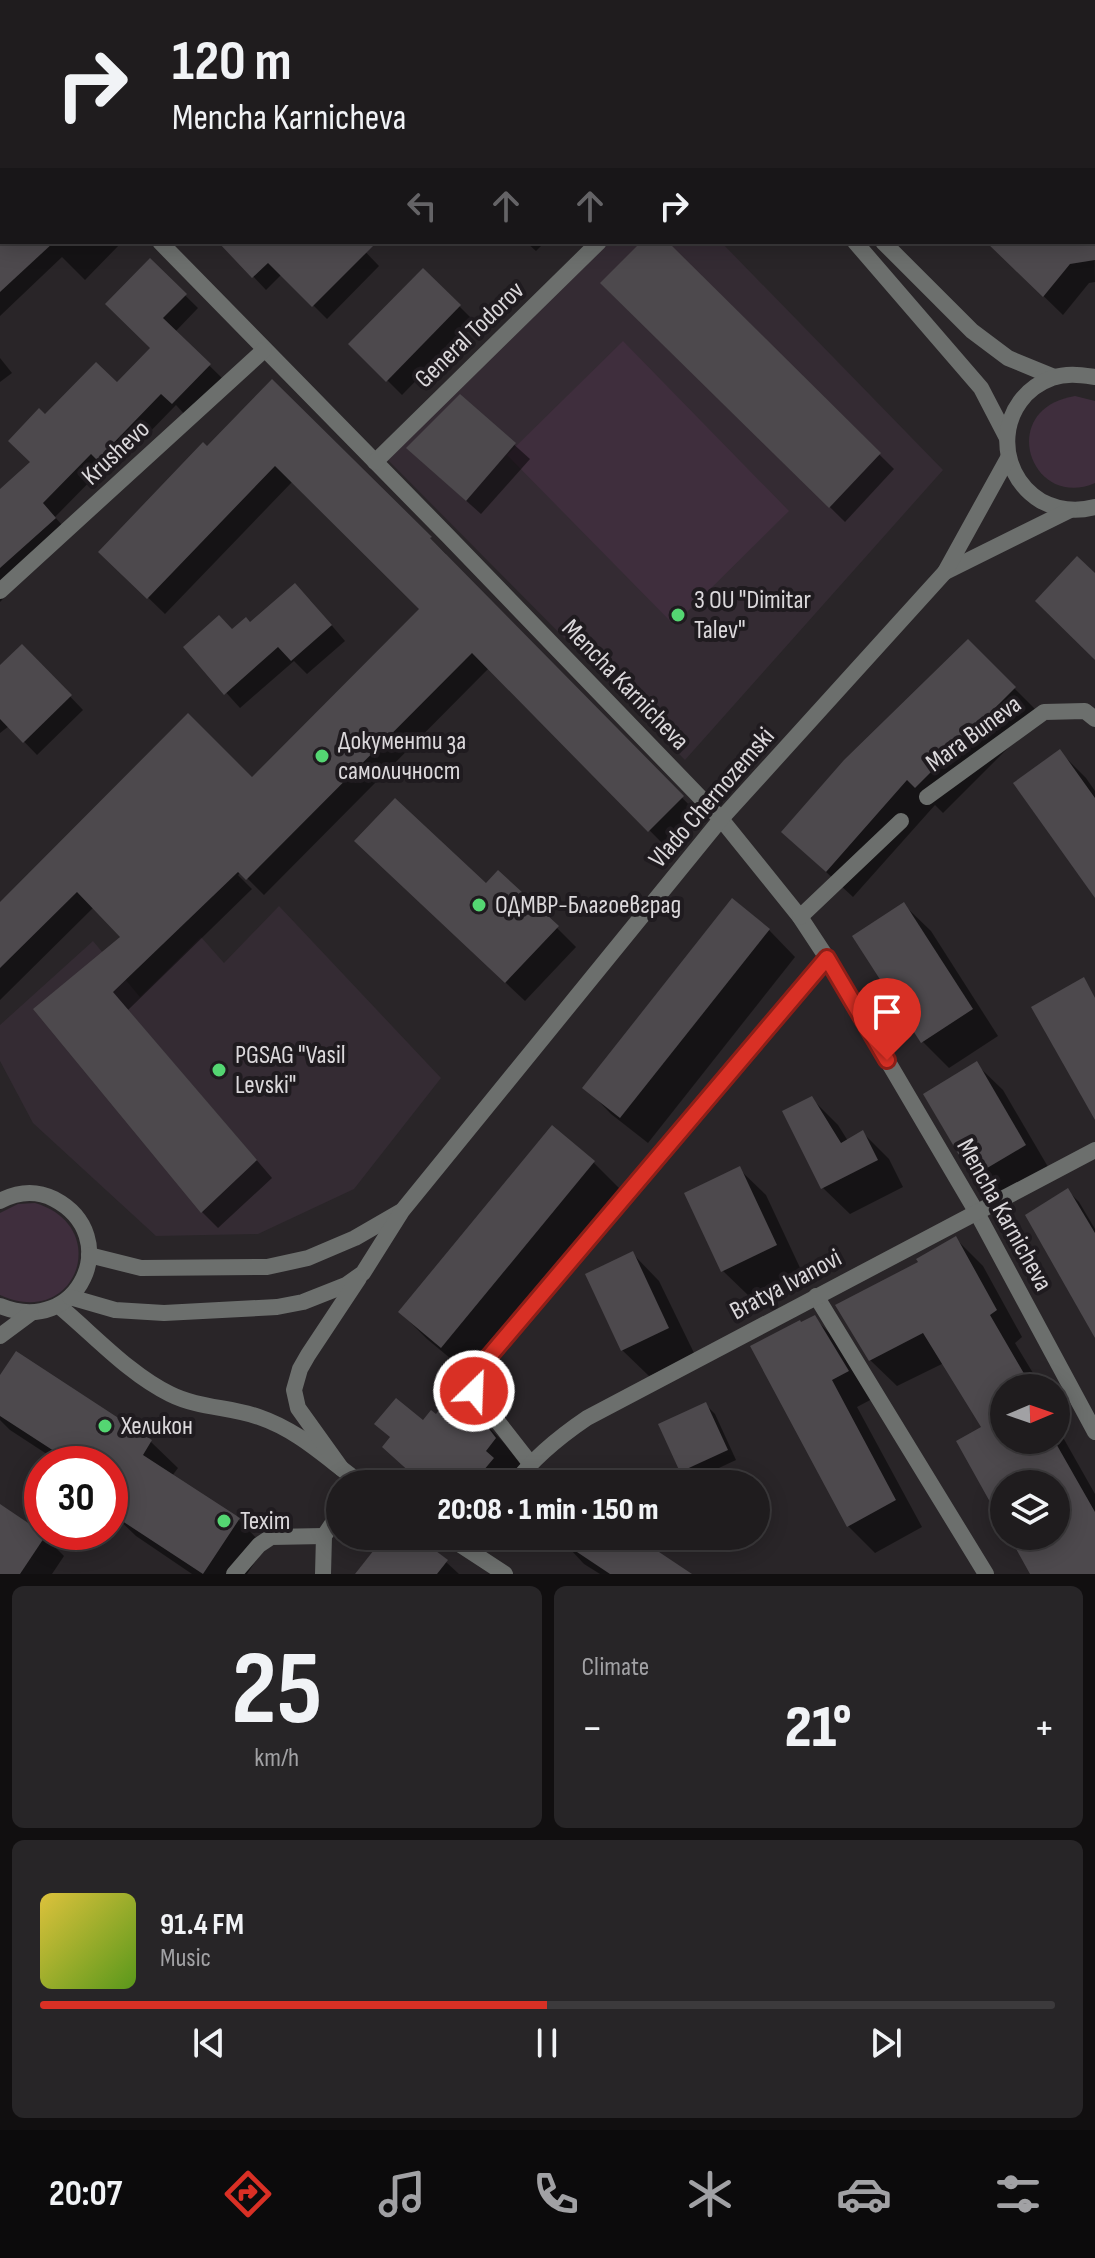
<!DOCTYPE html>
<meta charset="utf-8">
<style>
body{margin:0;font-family:"Sofia Sans Condensed",sans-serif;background:#272527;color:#f1f3f6;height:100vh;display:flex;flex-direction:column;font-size:30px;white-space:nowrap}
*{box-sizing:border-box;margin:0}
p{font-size:26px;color:#a1a1a4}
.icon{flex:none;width:44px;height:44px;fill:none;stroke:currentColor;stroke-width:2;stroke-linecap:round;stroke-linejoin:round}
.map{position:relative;height:1574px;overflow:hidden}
.drawer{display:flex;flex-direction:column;gap:12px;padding:12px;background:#110f10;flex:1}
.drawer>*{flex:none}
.hud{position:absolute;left:0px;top:0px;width:1096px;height:244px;box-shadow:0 4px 20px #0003,0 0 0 2px #3c3a3c;background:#1f1c1e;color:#f1f3f6;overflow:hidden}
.needle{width:52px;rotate:88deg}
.buttons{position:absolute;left:990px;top:1374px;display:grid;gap:16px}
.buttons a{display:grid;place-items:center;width:80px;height:80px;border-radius:50%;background:#1f1c1e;box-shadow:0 4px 20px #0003,0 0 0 2px #3c3a3c;font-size:40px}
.speed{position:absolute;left:24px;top:1446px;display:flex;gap:16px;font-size:40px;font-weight:700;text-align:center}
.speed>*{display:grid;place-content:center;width:104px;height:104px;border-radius:50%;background:#1f1c1e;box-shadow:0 4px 20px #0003,0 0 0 2px #3c3a3c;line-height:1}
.speed .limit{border:12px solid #d22;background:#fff;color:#111}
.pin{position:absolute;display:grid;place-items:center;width:68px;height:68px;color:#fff;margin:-82px -34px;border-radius:50% 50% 50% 0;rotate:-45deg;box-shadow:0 0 8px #0007}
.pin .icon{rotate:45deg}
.me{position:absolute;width:88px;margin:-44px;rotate:24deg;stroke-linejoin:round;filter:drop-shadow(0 0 6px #0008)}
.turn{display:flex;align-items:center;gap:28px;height:168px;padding:0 40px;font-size:36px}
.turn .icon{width:104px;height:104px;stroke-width:2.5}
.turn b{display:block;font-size:56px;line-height:68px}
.lanes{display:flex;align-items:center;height:76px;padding:0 40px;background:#0003;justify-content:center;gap:40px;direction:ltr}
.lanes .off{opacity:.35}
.big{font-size:60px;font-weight:800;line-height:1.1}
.drawer .card{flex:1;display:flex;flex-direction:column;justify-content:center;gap:12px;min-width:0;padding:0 28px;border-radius:12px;background:#272527}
.drawer .dial{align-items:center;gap:0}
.dial b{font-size:104px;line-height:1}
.song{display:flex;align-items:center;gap:24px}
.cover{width:96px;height:96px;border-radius:12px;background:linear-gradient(135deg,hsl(50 70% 55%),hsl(90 70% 35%))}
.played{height:8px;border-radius:4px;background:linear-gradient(90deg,#d93025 50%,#3c3a3c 50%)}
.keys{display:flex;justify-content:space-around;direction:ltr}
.heat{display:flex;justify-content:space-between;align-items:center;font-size:44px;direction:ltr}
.drawer .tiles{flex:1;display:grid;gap:12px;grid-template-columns:1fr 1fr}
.card:last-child{grid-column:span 2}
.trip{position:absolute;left:326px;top:1470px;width:444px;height:80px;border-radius:40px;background:#1f1c1e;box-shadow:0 4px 20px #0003,0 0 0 2px #3c3a3c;font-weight:800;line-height:80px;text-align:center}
.tabs{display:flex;height:128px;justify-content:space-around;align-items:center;background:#0c0b0c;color:#a1a1a4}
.tabs .icon{width:56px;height:56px}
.tabs .on{color:#d93025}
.tabs b{font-size:36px;color:#f1f3f6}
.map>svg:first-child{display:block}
.built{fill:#342b33}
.green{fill:#3f2e3d}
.shadow{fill:#0007}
.building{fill:#4d494d}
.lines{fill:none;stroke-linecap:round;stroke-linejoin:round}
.service{stroke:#6c6f6d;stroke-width:16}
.minor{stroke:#6c6f6d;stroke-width:16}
.tertiary{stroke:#6c6f6d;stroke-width:16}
.route-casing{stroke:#8d1f18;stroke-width:20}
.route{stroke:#d93025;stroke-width:14}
.poi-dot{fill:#54d672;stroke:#1f1b1f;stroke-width:3}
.labels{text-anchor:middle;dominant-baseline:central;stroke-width:8;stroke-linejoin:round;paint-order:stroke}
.street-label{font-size:26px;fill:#dbd8db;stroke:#1f1b1f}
.poi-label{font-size:26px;fill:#dbd8db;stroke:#1f1b1f;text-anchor:start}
</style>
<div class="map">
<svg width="1095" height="1574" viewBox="0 0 1095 1574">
<rect width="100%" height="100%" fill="#292528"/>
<g class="built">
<polygon points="606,242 721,242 943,470 685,760 386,458"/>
<polygon points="279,906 441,1078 354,1189 258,1234 156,1236 33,1123 0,1061 0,1025 93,941 140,997 201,937 224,963"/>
</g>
<g class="green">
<polygon points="623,341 789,511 674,625 507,455"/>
<path d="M1075 396 1095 401V483C1031 511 995 409 1075 396Z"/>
<path d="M35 1203C113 1226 77 1330 0 1295V1213L18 1204Z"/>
</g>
<g class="shadow">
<polygon points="0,0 51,0 53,2 2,2 2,25 0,23"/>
<polygon points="63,0 94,0 96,2 61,2"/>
<polygon points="273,0 341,0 339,2 275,2"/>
<polygon points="370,0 462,0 464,2 372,2"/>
<polygon points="948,0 1083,0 1085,2 950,2"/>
<polygon points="1094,10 1095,11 1095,173 1094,172"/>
<polygon points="2,209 2,242 122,242 85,280 62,257 0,316 0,211"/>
<polygon points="1094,218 1095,282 1089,283 1063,315 988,242 1094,242"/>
<polygon points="221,242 356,242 379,266 327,319 282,274 266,290"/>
<polygon points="526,242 545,242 536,251"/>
<polygon points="644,242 665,242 894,469 845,522 603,283"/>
<polygon points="150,261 198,308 175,332 222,378 186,416 176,405 111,472 105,466 55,517 68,532 0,602 0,493 33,462 45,417 117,385 152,348"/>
<polygon points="423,270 474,321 402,395 351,344"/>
<polygon points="0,358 12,373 0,382"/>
<polygon points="272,382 446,554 445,556 698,814 665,846 489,668 264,895 241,872 238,875 252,889 128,1010 272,1178 218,1228 202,1212 36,1009 123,938 94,907 0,1000 0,904 252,780 422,609 293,481 165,614 101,552"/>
<polygon points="460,396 530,459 481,514 423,462"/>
<polygon points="310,600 345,641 307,674 294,661 240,708 186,648 251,625"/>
<polygon points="968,642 1041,715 943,813 935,805 853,897 783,832"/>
<polygon points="22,646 83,710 37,755 9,726 0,733 0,668"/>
<polygon points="1060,752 1086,778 1095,791 1095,895"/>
<polygon points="376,860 557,928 576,947 525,1001"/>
<polygon points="904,905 931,931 998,1036 949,1068 923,1042"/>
<polygon points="769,930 795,957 648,1143 611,1114 585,1087"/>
<polygon points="976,1064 1003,1090 1051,1172 1000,1202 974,1176"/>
<polygon points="812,1099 838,1125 848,1141 862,1132 889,1159 903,1187 850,1214 823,1188"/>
<polygon points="593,1162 620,1189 468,1373 427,1339 400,1312"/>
<polygon points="739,1169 766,1195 802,1272 750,1297 723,1271"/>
<polygon points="1068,1191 1079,1202 1095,1229 1095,1333"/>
<polygon points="956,1239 983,1266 1022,1337 1015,1343 1042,1388 1004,1388 1004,1440 1056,1440 1056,1425 1095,1494 1095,1574 1033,1574 1011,1536 1056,1536 1056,1484 1004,1484 1004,1523 984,1428 944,1363 897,1386 870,1360 921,1263"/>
<polygon points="633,1254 659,1281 695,1355 649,1376 622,1350"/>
<polygon points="814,1318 841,1344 874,1398 857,1407 922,1527 875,1553 848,1526 802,1324"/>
<polygon points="0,1378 151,1442 178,1468 172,1476 239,1520 265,1547 247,1574 192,1574 136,1536 110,1511 110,1464 62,1464 10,1430 0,1420"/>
<polygon points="705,1404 715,1414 736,1460 691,1481 682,1471"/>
<polygon points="478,1416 504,1443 522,1466 517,1484 423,1484 384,1447 436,1417 467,1429"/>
<polygon points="0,1507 45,1537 64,1556 52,1574 0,1574"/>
<polygon points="387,1536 413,1536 446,1562 459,1574 357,1574"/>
<polygon points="558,1536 632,1536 689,1574 600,1574 584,1564"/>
</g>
<g class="building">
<polygon points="0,242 54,242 0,292"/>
<polygon points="218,242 377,242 312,307 268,263 252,278"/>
<polygon points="641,242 668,242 881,453 829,508 600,283"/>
<polygon points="986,242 1095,242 1095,260 1070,264 1043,297"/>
<polygon points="150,258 187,294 163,318 211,364 172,404 161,394 97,460 91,454 43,503 56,518 0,568 0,489 30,462 8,441 39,408 45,414 96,362 117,382 150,348 105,304"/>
<polygon points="423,268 461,305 386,382 348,344"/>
<polygon points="272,379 432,537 430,538 684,796 648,832 472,653 246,880 238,872 113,992 257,1160 201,1213 33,1009 120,937 77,892 0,968 0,902 188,713 252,777 419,609 275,466 147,599 98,552 203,442 207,446"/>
<polygon points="460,394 516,443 466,501 406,448"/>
<polygon points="1077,556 1095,573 1095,660 1035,601"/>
<polygon points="295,583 332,625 291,661 278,647 224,695 183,647 219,615 232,629 246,617 250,622"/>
<polygon points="968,639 1016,687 915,788 907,780 826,872 781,832 844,760"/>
<polygon points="22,644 72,695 23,743 0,719 0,665"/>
<polygon points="1060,749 1095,798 1095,898 1013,783"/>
<polygon points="395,798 486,883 498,870 559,926 505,983 354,841"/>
<polygon points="732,898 770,929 620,1118 582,1088"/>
<polygon points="904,902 973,1009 921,1043 852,936"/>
<polygon points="1084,977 1095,998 1095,1120 1031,1007"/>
<polygon points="977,1061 1026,1145 972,1177 923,1094"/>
<polygon points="812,1096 841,1143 863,1130 878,1160 821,1189 782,1111"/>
<polygon points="552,1125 595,1161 441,1348 398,1312"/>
<polygon points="740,1166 777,1245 721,1272 684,1193"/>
<polygon points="1068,1188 1095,1233 1095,1338 1025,1215"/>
<polygon points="956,1236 997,1310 990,1315 1026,1377 1008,1388 1004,1388 1004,1440 1054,1440 1095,1512 1095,1574 1030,1574 1009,1536 1056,1536 1056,1484 1004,1484 1004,1527 956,1441 981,1427 923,1333 869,1361 835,1305 918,1262 916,1259"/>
<polygon points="633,1251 669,1328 621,1351 585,1274"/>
<polygon points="815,1315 849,1371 832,1380 896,1500 847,1527 750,1346 800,1320 801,1322"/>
<polygon points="16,1351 152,1440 143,1455 240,1518 203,1574 110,1513 110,1464 74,1464 0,1416 0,1375"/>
<polygon points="396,1398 423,1420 431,1410 436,1414 442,1406 467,1426 477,1413 496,1438 486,1451 494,1458 472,1484 423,1484 382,1447 390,1437 374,1424"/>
<polygon points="706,1402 728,1450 680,1472 658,1424"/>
<polygon points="0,1504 46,1535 20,1574 0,1574"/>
<polygon points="385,1536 416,1536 448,1560 437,1574 355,1574"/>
<polygon points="553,1536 635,1536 692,1574 610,1574"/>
</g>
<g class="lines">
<g class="service">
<polyline points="905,0 907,2"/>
<polyline points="1094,179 1095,180"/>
<polyline points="816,1296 986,1574"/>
<polyline points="234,1574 259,1545 271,1537 324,1536"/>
</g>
<g class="minor">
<polyline points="170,2 173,0"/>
<polyline points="832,2 834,0"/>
<polyline points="0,77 2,79"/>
<polyline points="0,166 2,164"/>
<polyline points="160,242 448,536 721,819 800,917 827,958 977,1213 1095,1432"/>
<polyline points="375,462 599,242"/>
<polyline points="0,591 264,350"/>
<polyline points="927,797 1044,712 1085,711 1095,719"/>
<polyline points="800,917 901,821"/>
<path d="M59 1306C94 1335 129 1374 170 1394 198 1408 230 1407 259 1417 300 1431 327 1459 362 1484"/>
<polyline points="530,1463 474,1391 476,1373 827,958"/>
<path d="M514 1484C534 1457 559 1437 587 1418L1095 1150"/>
<polyline points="447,1536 505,1574"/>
<polyline points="323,1574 324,1536 340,1512"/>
</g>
<g class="tertiary">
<polyline points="623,0 625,2"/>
<polyline points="855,242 981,388 1007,438"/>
<polyline points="883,242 972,331 1008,358 1054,377"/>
<path d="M1095 377C1080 375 1067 373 1052 378 997 398 992 471 1041 501 1058 510 1077 512 1095 507"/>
<polyline points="945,572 1070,510"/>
<path d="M0 1201C17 1192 36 1190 54 1199 125 1236 79 1338 0 1306"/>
<polyline points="89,1255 141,1268 267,1267 308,1258 355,1238 400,1212"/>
<polyline points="70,1297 115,1310 164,1313 277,1307 303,1302 346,1285 363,1273 402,1211 721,819 945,572 1008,458"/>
<polyline points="0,1336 31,1313"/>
<polyline points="341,1468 298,1408 294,1390 300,1369 308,1355 359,1278"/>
</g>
</g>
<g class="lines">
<g class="route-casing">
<polyline id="route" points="474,1391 476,1373 487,1359 827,958 887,1060"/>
</g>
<use href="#route" class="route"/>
</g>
<g class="poi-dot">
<circle cx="678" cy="615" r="8"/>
<circle cx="322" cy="756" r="8"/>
<circle cx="479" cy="905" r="8"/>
<circle cx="219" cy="1070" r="8"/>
<circle cx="105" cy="1426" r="8"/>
<circle cx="224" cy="1521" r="8"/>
</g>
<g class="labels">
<g class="street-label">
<text transform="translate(470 335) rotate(-44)">General Todorov</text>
<text transform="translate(116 453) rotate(-43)">Krushevo</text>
<text transform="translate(625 685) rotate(46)">Mencha Karnicheva</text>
<text transform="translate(974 734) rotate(-36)">Mara Buneva</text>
<text transform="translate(712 798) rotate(-49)">Vlado Chernozemski</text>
<text transform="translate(1004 1215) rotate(61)">Mencha Karnicheva</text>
<text transform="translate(786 1285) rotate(-28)">Bratya Ivanovi</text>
</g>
<g class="poi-label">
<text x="694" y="600">3 OU "Dimitar<tspan x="694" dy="30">Talev"</tspan></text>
<text x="338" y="741">Документи за<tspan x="338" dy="30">самоличност</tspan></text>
<text x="495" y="905">ОДМВР-Благоевград</text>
<text x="235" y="1055">PGSAG "Vasil<tspan x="235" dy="30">Levski"</tspan></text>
<text x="121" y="1426">Хеликон</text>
<text x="240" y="1521">Texim</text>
</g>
</g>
</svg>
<div class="buttons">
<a><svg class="needle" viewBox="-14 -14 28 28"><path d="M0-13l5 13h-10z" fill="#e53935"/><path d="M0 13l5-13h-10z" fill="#a1a1a4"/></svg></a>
<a><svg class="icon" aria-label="layers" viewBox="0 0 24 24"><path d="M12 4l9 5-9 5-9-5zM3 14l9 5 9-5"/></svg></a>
</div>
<div class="speed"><div class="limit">30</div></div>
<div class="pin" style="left:887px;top:1060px;background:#d93025"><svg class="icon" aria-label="arrive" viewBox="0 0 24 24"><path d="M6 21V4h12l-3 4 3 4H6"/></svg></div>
<svg class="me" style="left:474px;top:1391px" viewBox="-20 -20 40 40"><circle r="17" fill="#d93025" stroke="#fff" stroke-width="3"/><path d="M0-11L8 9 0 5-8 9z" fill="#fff"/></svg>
<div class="trip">20:08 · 1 min · 150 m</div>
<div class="hud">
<div class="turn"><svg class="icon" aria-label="right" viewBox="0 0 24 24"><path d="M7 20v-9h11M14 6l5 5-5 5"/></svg><div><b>120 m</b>Mencha Karnicheva</div></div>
<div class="lanes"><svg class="icon off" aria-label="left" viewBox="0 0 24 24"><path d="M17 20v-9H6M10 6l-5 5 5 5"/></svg><svg class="icon off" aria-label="ahead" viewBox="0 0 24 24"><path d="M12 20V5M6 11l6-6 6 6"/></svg><svg class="icon off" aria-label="ahead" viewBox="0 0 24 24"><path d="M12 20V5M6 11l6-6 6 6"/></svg><svg class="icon" aria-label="right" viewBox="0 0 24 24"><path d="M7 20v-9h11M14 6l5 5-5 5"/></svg></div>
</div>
</div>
<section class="drawer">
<div class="tiles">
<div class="card dial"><b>25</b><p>km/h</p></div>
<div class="card"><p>Climate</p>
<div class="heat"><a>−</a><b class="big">21°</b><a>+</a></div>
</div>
<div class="card">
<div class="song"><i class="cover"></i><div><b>91.4 FM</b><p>Music</p></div></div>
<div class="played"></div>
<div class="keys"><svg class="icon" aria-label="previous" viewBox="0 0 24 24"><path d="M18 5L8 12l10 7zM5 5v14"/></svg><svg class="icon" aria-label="pause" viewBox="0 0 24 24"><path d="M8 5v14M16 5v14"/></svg><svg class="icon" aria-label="next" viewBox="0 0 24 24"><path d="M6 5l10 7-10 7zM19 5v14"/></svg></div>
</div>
</div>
</section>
<nav class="tabs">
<b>20:07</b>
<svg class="icon on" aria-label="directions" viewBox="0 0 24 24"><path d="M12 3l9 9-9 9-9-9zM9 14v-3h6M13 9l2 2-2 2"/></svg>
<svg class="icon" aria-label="music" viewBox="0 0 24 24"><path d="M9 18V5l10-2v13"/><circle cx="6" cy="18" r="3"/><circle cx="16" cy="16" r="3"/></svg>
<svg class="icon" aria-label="phone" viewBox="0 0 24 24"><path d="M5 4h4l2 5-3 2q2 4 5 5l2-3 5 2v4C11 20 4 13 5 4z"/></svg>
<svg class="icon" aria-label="climate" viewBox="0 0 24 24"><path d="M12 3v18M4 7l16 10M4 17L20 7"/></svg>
<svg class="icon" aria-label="car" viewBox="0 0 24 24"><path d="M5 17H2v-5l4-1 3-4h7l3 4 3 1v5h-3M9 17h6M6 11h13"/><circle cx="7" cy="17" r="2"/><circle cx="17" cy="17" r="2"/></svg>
<svg class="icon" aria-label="filters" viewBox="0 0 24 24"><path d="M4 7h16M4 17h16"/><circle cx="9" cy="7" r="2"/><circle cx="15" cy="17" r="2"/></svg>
</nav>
